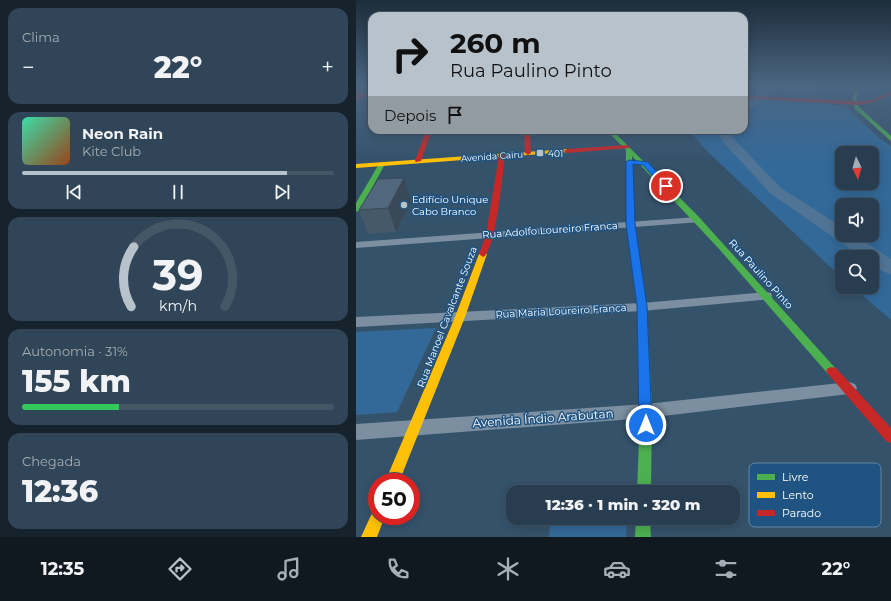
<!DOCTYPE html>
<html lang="pt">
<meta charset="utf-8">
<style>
body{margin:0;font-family:Montserrat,sans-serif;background:#304557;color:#f1f3f6;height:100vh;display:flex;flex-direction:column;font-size:15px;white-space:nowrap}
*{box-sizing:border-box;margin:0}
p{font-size:13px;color:#a5aeb7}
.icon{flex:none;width:22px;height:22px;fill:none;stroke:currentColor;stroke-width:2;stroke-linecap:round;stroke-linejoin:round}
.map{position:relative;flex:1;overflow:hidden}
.side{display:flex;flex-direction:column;gap:8px;padding:8px;background:#16222c;width:356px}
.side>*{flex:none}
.top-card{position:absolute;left:12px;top:12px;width:380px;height:122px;border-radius:12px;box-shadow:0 2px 10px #0003,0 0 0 1px #445767;background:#b8c2cb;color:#111;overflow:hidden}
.needle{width:26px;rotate:175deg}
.fabs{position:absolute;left:479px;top:146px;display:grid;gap:8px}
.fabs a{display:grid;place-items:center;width:44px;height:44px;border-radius:8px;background:#283e50;box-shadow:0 2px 10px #0003,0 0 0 1px #445767;font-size:20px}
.speed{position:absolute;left:12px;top:473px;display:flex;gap:8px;font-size:20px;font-weight:700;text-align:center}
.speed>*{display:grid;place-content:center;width:52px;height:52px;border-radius:50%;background:#283e50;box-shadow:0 2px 10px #0003,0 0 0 1px #445767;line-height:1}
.speed .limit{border:6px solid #d22;background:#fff;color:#111}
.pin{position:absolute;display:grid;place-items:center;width:34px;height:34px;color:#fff;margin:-17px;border:2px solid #fff;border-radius:50%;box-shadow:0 1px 4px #0007}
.me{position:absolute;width:44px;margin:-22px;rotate:0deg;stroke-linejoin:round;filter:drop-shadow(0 0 3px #0008)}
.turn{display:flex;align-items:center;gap:14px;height:84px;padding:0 16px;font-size:18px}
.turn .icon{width:52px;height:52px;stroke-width:2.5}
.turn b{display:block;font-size:28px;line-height:34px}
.then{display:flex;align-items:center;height:38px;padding:0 16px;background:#0003;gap:8px;font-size:15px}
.big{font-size:30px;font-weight:800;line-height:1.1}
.side .card{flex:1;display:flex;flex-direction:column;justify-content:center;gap:6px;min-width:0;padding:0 14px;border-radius:12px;background:#304557}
.side .dial{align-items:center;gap:0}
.dial svg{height:104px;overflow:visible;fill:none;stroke:#445767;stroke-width:7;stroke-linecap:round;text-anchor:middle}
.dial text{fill:#f1f3f6;stroke:none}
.song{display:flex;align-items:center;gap:12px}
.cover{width:48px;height:48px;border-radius:6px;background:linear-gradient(135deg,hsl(160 70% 55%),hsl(20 70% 35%))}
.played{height:4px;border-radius:2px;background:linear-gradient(90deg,#b8c2cb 85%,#445767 85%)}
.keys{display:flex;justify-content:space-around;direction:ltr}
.heat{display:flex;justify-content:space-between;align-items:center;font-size:22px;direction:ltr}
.charge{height:6px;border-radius:3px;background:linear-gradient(90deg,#34c759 31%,#445767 0)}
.trip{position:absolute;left:150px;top:485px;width:234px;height:40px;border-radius:12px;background:#283e50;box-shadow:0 2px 10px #0003,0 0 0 1px #445767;font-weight:800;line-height:40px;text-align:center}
.dock{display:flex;height:64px;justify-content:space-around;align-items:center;background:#101920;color:#a5aeb7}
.dock .icon{width:28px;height:28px}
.dock .on{color:#b8c2cb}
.dock b{font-size:18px;color:#f1f3f6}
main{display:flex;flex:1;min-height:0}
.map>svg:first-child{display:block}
.green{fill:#336998;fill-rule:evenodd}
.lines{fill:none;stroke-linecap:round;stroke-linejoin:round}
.river{fill:#4f7495;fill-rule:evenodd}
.street{fill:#7b8fa1;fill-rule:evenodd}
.fast{fill:#4caf50;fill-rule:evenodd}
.slow{fill:#ffc107;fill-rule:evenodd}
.jam{fill:#c62828;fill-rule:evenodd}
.wall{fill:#46596b}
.shaded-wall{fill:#394957}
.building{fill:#51687c;stroke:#394957}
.route{fill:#1a73e8;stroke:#114b97}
.poi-dot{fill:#b8c2cb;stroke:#1f5381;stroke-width:1.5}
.labels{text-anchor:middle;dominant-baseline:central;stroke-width:3;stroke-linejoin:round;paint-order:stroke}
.far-poi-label{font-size:9px;fill:#fff;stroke:#1f5381;text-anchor:start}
.far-street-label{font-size:9px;fill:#fff;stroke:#1f5381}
.poi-label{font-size:10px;fill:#fff;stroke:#1f5381;text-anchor:start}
.street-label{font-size:10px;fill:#fff;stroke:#1f5381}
.near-street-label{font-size:12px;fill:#fff;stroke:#1f5381}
.key{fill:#1f5381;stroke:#6287a7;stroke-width:1}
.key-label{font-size:11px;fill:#fff}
</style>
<main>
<section class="side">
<div class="card"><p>Clima</p>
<div class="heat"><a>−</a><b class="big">22°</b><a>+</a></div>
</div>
<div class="card">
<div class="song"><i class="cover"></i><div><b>Neon Rain</b><p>Kite Club</p></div></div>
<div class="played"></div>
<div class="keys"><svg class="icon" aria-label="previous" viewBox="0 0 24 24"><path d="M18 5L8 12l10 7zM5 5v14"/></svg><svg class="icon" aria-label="pause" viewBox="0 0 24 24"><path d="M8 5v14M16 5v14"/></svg><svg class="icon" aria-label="next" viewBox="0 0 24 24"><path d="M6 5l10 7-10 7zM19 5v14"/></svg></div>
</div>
<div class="card dial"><svg viewBox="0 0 100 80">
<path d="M14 69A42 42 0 1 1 86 69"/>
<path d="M14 69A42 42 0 0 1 16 23" stroke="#b8c2cb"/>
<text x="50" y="56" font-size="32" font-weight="700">39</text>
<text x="50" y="72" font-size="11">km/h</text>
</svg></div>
<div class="card"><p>Autonomia · 31%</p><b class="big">155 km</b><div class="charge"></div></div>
<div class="card"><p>Chegada</p><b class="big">12:36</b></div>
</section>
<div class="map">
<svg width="535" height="537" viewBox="0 0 535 537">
<rect width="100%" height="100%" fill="#35526b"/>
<g class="green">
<polygon points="388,85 456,85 452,86 466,92 388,90"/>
<path d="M388 99 474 104 490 107 523 138 535 146V320L497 287H516V257H486V278L353 153 335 133 320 135 324 130H388ZM486 153H516V183H486ZM486 205H516V235H486Z"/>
<polygon points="178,130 242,130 179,135"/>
<polygon points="80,328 41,412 0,415 0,332"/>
<polygon points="195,518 271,518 270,537 193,537"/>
</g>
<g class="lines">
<g class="river">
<polygon points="409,85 420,85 399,106 388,112 388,104"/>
<polygon points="360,130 372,130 377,138 425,188 486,227 486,235 498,235 535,259 535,274 528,272 516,264 516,257 506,257 415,194 368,143"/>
</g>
<g class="street">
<polygon points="341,217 346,220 345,222 0,248 0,242"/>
<polygon points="410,292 415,293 416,296 415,299 286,311 0,327 0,317 286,303"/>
<polygon points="493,382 499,384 501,388 499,392 493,394 290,418 0,440 0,424 290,404"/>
</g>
<g class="fast">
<polygon points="500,91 504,92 500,98 503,107 535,136 535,141 499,109 496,98"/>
<polygon points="250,130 256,130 342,216 482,371 480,374 476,375 472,374 364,250 276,156 278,224 291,307 296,411 295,492 281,492 284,411 281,307 270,224 270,150"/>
<polygon points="26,162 29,164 4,210 0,212 0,203 23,164"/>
<polygon points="280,518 294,518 295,537 279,537"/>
</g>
<g class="slow">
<polygon points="211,149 214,151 213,152 0,168 0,164"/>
<polygon points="127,251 131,254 109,317 43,482 29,482 99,317 123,254"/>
<polygon points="21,509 21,516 29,516 21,537 5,537 17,511"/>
</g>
<g class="jam">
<polygon points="5,85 10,85 4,94 16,94 16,96 4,97 0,101 0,93"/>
<polygon points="535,92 535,95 515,103 502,105 388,98 388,96 502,101 512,101"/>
<polygon points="70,130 76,130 65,161 60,162 59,161"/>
<polygon points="168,130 174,130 175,153 172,155 169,153"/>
<polygon points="271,145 274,147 273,148 211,153 208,151 211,149"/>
<path d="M146 153 149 155C147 170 140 253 127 257L123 254 130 235 143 155Z"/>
<polygon points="476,367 480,368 535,428 535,443 530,441 472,374 470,371 472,368"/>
</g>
</g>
<polygon class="wall" points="55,201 40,232 12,234 3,210"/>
<polygon class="shaded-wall" points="48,178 55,201 40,232 32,208"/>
<polygon class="building" points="48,178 32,208 3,210 22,179"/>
<linearGradient id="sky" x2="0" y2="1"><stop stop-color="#1d2d3b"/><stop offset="0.53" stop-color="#4b6682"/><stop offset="1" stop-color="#4b6682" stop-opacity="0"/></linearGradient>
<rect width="535" height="161" fill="url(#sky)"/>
<polygon class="route" points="273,160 292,162 313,186 307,188 287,165 277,164 279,224 291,306 296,425 294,429 290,430 285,429 283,425 281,306 270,224 270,162"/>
<g class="poi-dot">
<rect x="180" y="149" width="8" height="8" rx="2"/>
<circle cx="48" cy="205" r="4"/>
</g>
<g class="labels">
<g class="far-poi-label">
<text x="192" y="153">401</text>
</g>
<g class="far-street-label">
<text transform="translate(136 156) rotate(-4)">Avenida Cairu</text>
</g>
<g class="poi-label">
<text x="56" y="199">Edifício Unique<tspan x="56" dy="12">Cabo Branco</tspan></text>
</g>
<g class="street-label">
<text transform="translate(194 230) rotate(-4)">Rua Adolfo Loureiro Franca</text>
<text transform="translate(405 274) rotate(48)">Rua Paulino Pinto</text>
<text transform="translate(205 311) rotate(-3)">Rua Maria Loureiro Franca</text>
<text transform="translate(91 317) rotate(-69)">Rua Manoel Cavalcante Souza</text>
</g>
<g class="near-street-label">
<text transform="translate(187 418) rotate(-4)">Avenida Índio Arabutan</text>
</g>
</g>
<rect x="393" y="463" width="132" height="64" rx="6" class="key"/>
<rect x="401" y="474" width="18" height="6" fill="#4caf50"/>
<rect x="401" y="492" width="18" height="6" fill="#ffc107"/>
<rect x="401" y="510" width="18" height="6" fill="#c62828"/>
<g class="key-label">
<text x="426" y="481">Livre</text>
<text x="426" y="499">Lento</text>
<text x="426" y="517">Parado</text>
</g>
</svg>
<div class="fabs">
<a><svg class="needle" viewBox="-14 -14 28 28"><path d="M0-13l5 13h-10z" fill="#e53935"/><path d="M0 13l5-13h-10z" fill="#a5aeb7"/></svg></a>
<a><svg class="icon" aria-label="sound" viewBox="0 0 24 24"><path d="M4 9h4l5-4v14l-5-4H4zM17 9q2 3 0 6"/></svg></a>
<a><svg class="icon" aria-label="search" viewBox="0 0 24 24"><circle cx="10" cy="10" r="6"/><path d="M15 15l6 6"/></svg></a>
</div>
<div class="speed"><div class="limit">50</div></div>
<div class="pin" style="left:310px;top:186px;background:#d93025"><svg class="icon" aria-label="arrive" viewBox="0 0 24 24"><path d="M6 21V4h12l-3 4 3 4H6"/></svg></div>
<svg class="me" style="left:290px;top:425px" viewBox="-20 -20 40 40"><circle r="17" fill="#1a73e8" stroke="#fff" stroke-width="3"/><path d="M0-11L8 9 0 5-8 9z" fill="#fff"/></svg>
<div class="trip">12:36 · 1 min · 320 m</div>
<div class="top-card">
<div class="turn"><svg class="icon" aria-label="right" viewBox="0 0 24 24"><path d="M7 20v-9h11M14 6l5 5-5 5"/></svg><div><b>260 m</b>Rua Paulino Pinto</div></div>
<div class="then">Depois<svg class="icon" aria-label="arrive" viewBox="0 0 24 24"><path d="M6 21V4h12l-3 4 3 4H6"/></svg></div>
</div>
</div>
</main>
<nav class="dock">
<b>12:35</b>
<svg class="icon on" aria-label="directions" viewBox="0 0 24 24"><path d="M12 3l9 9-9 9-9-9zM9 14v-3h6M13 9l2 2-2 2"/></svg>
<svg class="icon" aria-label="music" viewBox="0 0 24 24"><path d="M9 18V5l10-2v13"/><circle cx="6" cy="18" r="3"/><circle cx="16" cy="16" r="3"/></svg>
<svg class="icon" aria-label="phone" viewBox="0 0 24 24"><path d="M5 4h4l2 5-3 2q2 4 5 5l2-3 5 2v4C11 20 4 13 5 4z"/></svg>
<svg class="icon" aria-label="climate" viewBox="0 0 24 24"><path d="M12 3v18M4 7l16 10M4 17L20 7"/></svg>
<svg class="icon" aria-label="car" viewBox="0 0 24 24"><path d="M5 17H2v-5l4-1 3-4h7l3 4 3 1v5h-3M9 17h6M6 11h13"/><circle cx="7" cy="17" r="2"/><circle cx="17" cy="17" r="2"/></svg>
<svg class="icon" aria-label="filters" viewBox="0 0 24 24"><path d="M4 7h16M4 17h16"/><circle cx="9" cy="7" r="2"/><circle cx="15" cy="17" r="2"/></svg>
<b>22°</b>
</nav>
